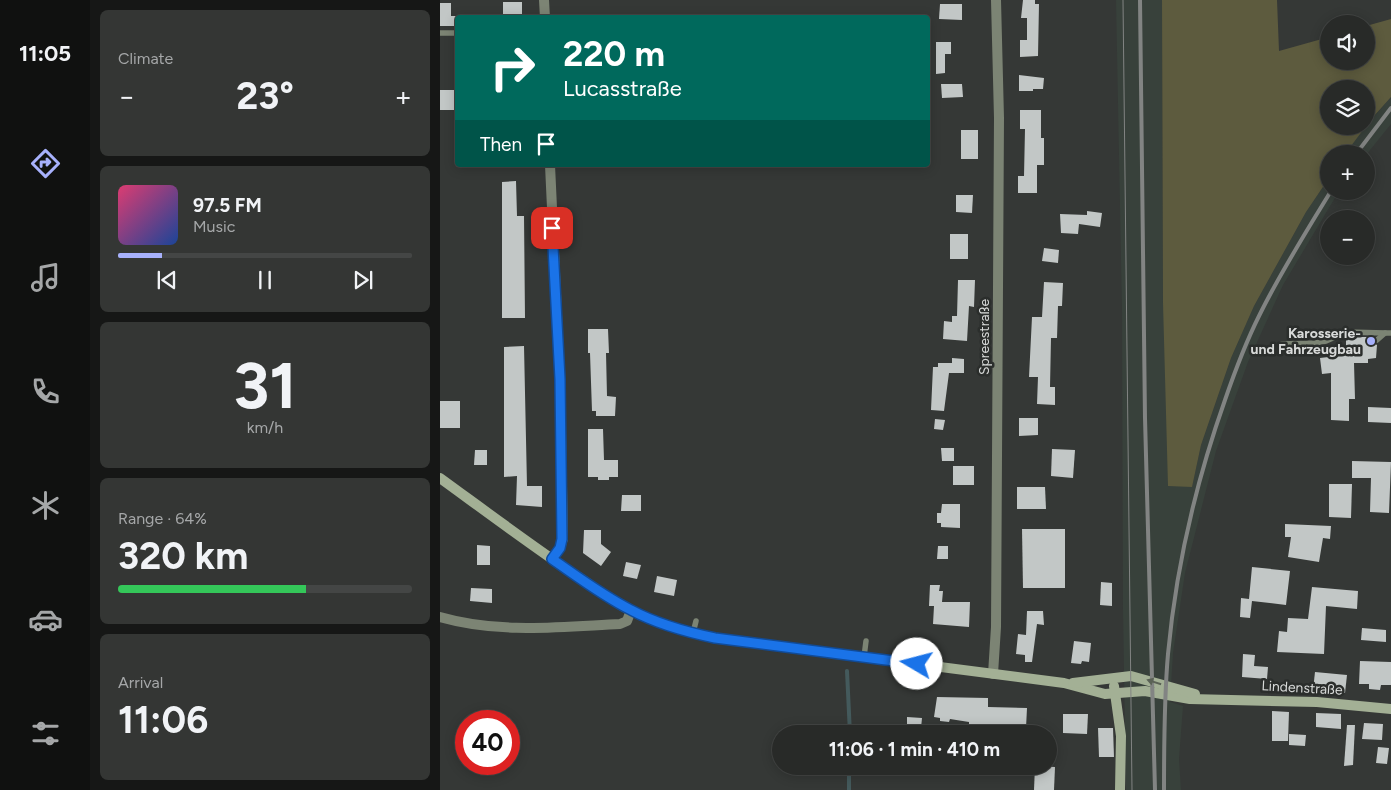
<!DOCTYPE html>
<meta charset="utf-8">
<style>
body{margin:0;font-family:Figtree,sans-serif;background:#343634;color:#f1f3f6;height:100vh;display:flex;flex-direction:column;font-size:19px;white-space:nowrap}
*{box-sizing:border-box;margin:0}
p{font-size:16px;color:#a5a7a8}
.icon{flex:none;width:28px;height:28px;fill:none;stroke:currentColor;stroke-width:2;stroke-linecap:round;stroke-linejoin:round}
.map{position:relative;flex:1;overflow:hidden}
.details{display:flex;flex-direction:column;gap:10px;padding:10px;background:#161716;width:350px}
.details>*{flex:none}
.guide{position:absolute;left:15px;top:15px;width:475px;height:152px;border-radius:5px;box-shadow:0 2px 12px #0003,0 0 0 1px #444645;background:#00695c;color:#fff;overflow:hidden}
.buttons{position:absolute;left:880px;top:15px;display:grid;gap:10px}
.buttons a{display:grid;place-items:center;width:55px;height:55px;border-radius:50%;background:#282a28;box-shadow:0 2px 12px #0003,0 0 0 1px #444645;font-size:25px}
.speed{position:absolute;left:15px;top:710px;display:flex;gap:10px;font-size:25px;font-weight:700;text-align:center}
.speed>*{display:grid;place-content:center;width:65px;height:65px;border-radius:50%;background:#282a28;box-shadow:0 2px 12px #0003,0 0 0 1px #444645;line-height:1}
.speed .limit{border:8px solid #d22;background:#fff;color:#111}
.pin{position:absolute;display:grid;place-items:center;width:42px;height:42px;color:#fff;margin:-21px;border-radius:10px;box-shadow:0 2px 8px #0006}
.me{position:absolute;width:55px;margin:-28px;rotate:278deg;stroke-linejoin:round;filter:drop-shadow(0 0 4px #0008)}
.turn{display:flex;align-items:center;gap:18px;height:105px;padding:0 25px;font-size:22px}
.turn .icon{width:65px;height:65px;stroke-width:2.5}
.turn b{display:block;font-size:35px;line-height:42px}
.then{display:flex;align-items:center;height:48px;padding:0 25px;background:#0003;gap:10px;font-size:19px}
.big{font-size:38px;font-weight:700;line-height:1.1}
.details .tile{flex:1;display:flex;flex-direction:column;justify-content:center;gap:8px;min-width:0;padding:0 18px;border-radius:8px;background:#343634}
.details .dial{align-items:center;gap:0}
.dial b{font-size:65px;line-height:1}
.song{display:flex;align-items:center;gap:15px}
.cover{width:60px;height:60px;border-radius:8px;background:linear-gradient(135deg,hsl(340 70% 55%),hsl(220 70% 35%))}
.played{height:5px;border-radius:2px;background:linear-gradient(90deg,#a7b1fc 15%,#444645 15%)}
.keys{display:flex;justify-content:space-around;direction:ltr}
.heat{display:flex;justify-content:space-between;align-items:center;font-size:28px;direction:ltr}
.charge{height:8px;border-radius:4px;background:linear-gradient(90deg,#34c759 64%,#444645 0)}
.trip{position:absolute;left:332px;top:725px;width:285px;height:50px;border-radius:25px;background:#282a28;box-shadow:0 2px 12px #0003,0 0 0 1px #444645;font-weight:700;line-height:50px;text-align:center}
main{display:flex;flex:1;min-height:0}
.tabs{display:flex;flex-direction:column;width:90px;justify-content:space-around;align-items:center;background:#101110;color:#a5a7a8}
.tabs .icon{width:35px;height:35px}
.tabs .active{color:#a7b1fc}
.tabs b{font-size:22px;color:#f1f3f6}
.map>svg:first-child{display:block}
.built{fill:#38413b}
.green{fill:#5d5b3e}
.lines{fill:none;stroke-linecap:round;stroke-linejoin:round}
.stream{stroke:#445a5c;stroke-width:4}
.building{fill:#c2c7c6}
.lane{stroke:#7c8474;stroke-width:5.5}
.street{stroke:#7c8474;stroke-width:10}
.secondary{stroke:#a3b095;stroke-width:10}
.tram{stroke:#828483;stroke-width:1}
.rail{stroke:#828483;stroke-width:4}
.oneway{fill:#5b6256}
.route-casing{stroke:#114b97;stroke-width:12}
.route{stroke:#1a73e8;stroke-width:9}
.poi-dot{fill:#a7b1fc;stroke:#2b2e2c;stroke-width:2}
.labels{text-anchor:middle;dominant-baseline:central;stroke-width:5;stroke-linejoin:round;paint-order:stroke}
.poi-label{font-size:14px;font-weight:bold;fill:#d8dad9;stroke:#2b2e2c;text-anchor:end}
.street-label{font-size:14px;fill:#d8dad9;stroke:#2b2e2c}
</style>
<main>
<nav class="tabs">
<b>11:05</b>
<svg class="icon active" aria-label="directions" viewBox="0 0 24 24"><path d="M12 3l9 9-9 9-9-9zM9 14v-3h6M13 9l2 2-2 2"/></svg>
<svg class="icon" aria-label="music" viewBox="0 0 24 24"><path d="M9 18V5l10-2v13"/><circle cx="6" cy="18" r="3"/><circle cx="16" cy="16" r="3"/></svg>
<svg class="icon" aria-label="phone" viewBox="0 0 24 24"><path d="M5 4h4l2 5-3 2q2 4 5 5l2-3 5 2v4C11 20 4 13 5 4z"/></svg>
<svg class="icon" aria-label="climate" viewBox="0 0 24 24"><path d="M12 3v18M4 7l16 10M4 17L20 7"/></svg>
<svg class="icon" aria-label="car" viewBox="0 0 24 24"><path d="M5 17H2v-5l4-1 3-4h7l3 4 3 1v5h-3M9 17h6M6 11h13"/><circle cx="7" cy="17" r="2"/><circle cx="17" cy="17" r="2"/></svg>
<svg class="icon" aria-label="filters" viewBox="0 0 24 24"><path d="M4 7h16M4 17h16"/><circle cx="9" cy="7" r="2"/><circle cx="15" cy="17" r="2"/></svg>
</nav>
<section class="details">
<div class="tile"><p>Climate</p>
<div class="heat"><a>−</a><b class="big">23°</b><a>+</a></div>
</div>
<div class="tile">
<div class="song"><i class="cover"></i><div><b>97.5 FM</b><p>Music</p></div></div>
<div class="played"></div>
<div class="keys"><svg class="icon" aria-label="previous" viewBox="0 0 24 24"><path d="M18 5L8 12l10 7zM5 5v14"/></svg><svg class="icon" aria-label="pause" viewBox="0 0 24 24"><path d="M8 5v14M16 5v14"/></svg><svg class="icon" aria-label="next" viewBox="0 0 24 24"><path d="M6 5l10 7-10 7zM19 5v14"/></svg></div>
</div>
<div class="tile dial"><b>31</b><p>km/h</p></div>
<div class="tile"><p>Range · 64%</p><b class="big">320 km</b><div class="charge"></div></div>
<div class="tile"><p>Arrival</p><b class="big">11:06</b></div>
</section>
<div class="map">
<svg width="951" height="790" viewBox="0 0 951 790">
<rect width="100%" height="100%" fill="#353836"/>
<g class="built">
<polygon points="676,0 722,0 723,303 752,486 761,445 791,358 814,306 866,212 889,178 889,191 899,191 843,285 808,362 776,451 745,573 733,653 730,702 743,706 739,759 741,790 686,790 683,610 682,311"/>
<polygon points="951,97 951,124 926,155 926,154 905,154 918,135"/>
</g>
<polygon class="green" points="722,0 837,0 839,51 889,37 889,61 926,61 926,26 951,19 951,97 926,125 926,89 889,89 889,126 926,126 905,154 889,154 889,178 866,212 814,306 791,358 761,445 752,487 728,486 723,303"/>
<g class="lines">
<g class="stream">
<polyline points="407,671 410,734"/>
<polyline points="409,790 409,766"/>
</g>
</g>
<g class="building">
<polygon points="583,0 595,0 595,4 599,4 598,56 580,57 580,40 587,40 587,18 581,18"/>
<rect x="63" y="2" width="19" height="16"/>
<polygon points="0,3 11,3 11,16 18,16 18,26 0,26"/>
<polygon points="500,4 522,4 522,20 499,19"/>
<polygon points="496,42 511,42 511,54 505,54 505,73 496,74"/>
<polygon points="579,75 604,78 603,89 593,89 593,91 579,91"/>
<polygon points="501,84 522,84 523,97 502,98"/>
<rect x="0" y="90" width="15" height="20"/>
<polygon points="580,110 601,110 601,138 604,138 604,165 597,165 597,193 578,193 578,176 584,176 585,129 580,129"/>
<rect x="521" y="130" width="17" height="29"/>
<polygon points="76,181 77,216 84,216 85,318 62,318 62,182"/>
<polygon points="516,195 533,195 532,213 516,212"/>
<polygon points="647,211 662,213 660,227 639,224 638,234 621,233 620,214 647,215"/>
<rect x="510" y="234" width="18" height="25"/>
<polygon points="604,248 619,250 618,263 602,261"/>
<polygon points="518,280 535,280 534,307 529,306 527,341 503,339 504,321 512,322 512,316 517,316"/>
<polygon points="604,282 623,283 622,306 618,306 617,338 611,338 610,387 615,387 615,405 597,404 598,377 589,377 592,317 602,317"/>
<polygon points="148,329 168,329 169,353 166,353 167,396 176,397 175,416 156,416 156,411 152,411 150,353 148,353"/>
<polygon points="908,337 933,337 933,343 937,345 936,358 928,359 928,363 914,363 915,399 909,399 909,421 891,420 891,373 882,374 880,358 906,355 906,338"/>
<polygon points="84,346 87,486 102,486 102,507 76,505 77,476 64,477 64,347"/>
<polygon points="512,358 524,359 524,373 509,373 504,411 491,410 493,367 498,367 498,363 512,363"/>
<rect x="0" y="401" width="20" height="27"/>
<polygon points="928,407 951,408 951,423 928,422"/>
<polygon points="579,418 598,418 598,435 579,436"/>
<polygon points="495,419 505,420 503,430 494,429"/>
<polygon points="148,429 163,429 164,460 178,460 178,477 169,477 169,480 158,480 158,477 148,477"/>
<polygon points="501,448 514,448 514,461 502,461"/>
<polygon points="612,449 635,450 633,478 611,476"/>
<polygon points="35,450 47,450 47,465 34,465"/>
<polygon points="912,461 951,462 949,513 930,512 931,478 912,478"/>
<rect x="513" y="466" width="21" height="19"/>
<polygon points="889,484 912,484 911,518 889,517"/>
<polygon points="577,487 605,487 606,509 577,509"/>
<polygon points="182,495 201,495 201,511 181,511"/>
<polygon points="502,504 520,504 520,528 501,527 501,523 497,523 497,513 501,513"/>
<polygon points="845,524 891,526 890,539 883,538 879,562 848,557 851,537 845,537"/>
<polygon points="582,529 625,529 625,588 583,588"/>
<polygon points="144,530 161,530 161,544 171,552 161,566 143,553"/>
<polygon points="37,545 50,546 50,565 37,565"/>
<polygon points="498,546 508,546 508,559 497,559"/>
<polygon points="186,562 201,565 197,579 183,576"/>
<polygon points="812,567 850,571 846,605 812,601 810,618 800,617 801,598 809,599"/>
<polygon points="217,576 237,580 234,596 214,592"/>
<polygon points="661,582 672,583 672,606 660,605"/>
<polygon points="490,585 500,585 499,591 503,591 502,602 530,602 529,627 493,624 494,606 489,606"/>
<polygon points="872,587 918,591 917,609 886,606 884,654 837,652 839,631 847,632 848,618 868,619"/>
<polygon points="31,588 52,589 52,603 30,601"/>
<polygon points="587,611 603,611 604,625 597,624 592,662 585,662 585,655 576,654 578,634 586,635"/>
<polygon points="922,628 946,630 946,642 921,640"/>
<polygon points="634,641 651,643 649,662 642,661 641,664 631,663"/>
<polygon points="803,654 815,655 814,666 828,667 827,679 802,677"/>
<polygon points="920,661 951,662 951,685 941,685 940,690 929,689 929,684 919,684"/>
<polygon points="875,672 907,675 905,693 873,690"/>
<polygon points="497,697 548,698 548,707 587,708 586,728 547,727 547,731 529,731 529,722 510,719 509,722 500,721 500,718 494,717"/>
<polygon points="832,711 849,712 848,741 832,741"/>
<polygon points="876,713 901,714 901,729 876,727"/>
<polygon points="623,714 648,714 647,734 623,733"/>
<polygon points="467,717 482,718 481,728 467,728"/>
<polygon points="924,723 943,724 942,740 922,739"/>
<polygon points="907,725 915,725 913,765 904,766"/>
<polygon points="658,728 673,728 674,757 659,757"/>
<polygon points="849,734 866,735 865,746 849,745"/>
<polygon points="938,747 949,748 947,764 936,763"/>
<polygon points="595,766 615,767 614,790 594,790"/>
</g>
<g class="lines">
<g class="lane">
<polyline points="0,33 18,33"/>
<polyline points="937,340 945,333 951,333"/>
<polyline points="842,344 875,343 886,341 907,332 945,333"/>
<polyline points="253,633 256,621"/>
<polyline points="424,657 426,641"/>
</g>
<g class="street">
<polyline points="104,0 105,18"/>
<polyline points="110,165 120,379 123,539 120,548 112,559"/>
<path d="M0 617C59 634 119 627 180 624L187 621 191 610"/>
<polyline points="553,674 556,627 559,118 556,0"/>
</g>
<g class="secondary">
<path d="M0 478C44 510 88 543 134 574 153 586 171 601 192 611 218 624 246 632 275 638L624 683 665 694 705 691 750 699 877 702 951 709"/>
<polyline points="633,683 691,676 755,694"/>
<polyline points="674,686 681,736 680,790"/>
</g>
<polyline class="tram" points="683,0 692,790"/>
<g class="rail">
<polyline points="700,0 705,418 715,790"/>
<polyline points="916,154 951,108"/>
<path d="M724 790C724 745 724 699 728 654 736 567 756 482 785 400 795 371 806 342 819 316 840 273 866 232 891 191"/>
</g>
</g>
<defs><path id="oneway-solid" d="M-6-.8H1V-3.2L6.5 0L1 3.2V.8H-6Z" transform="scale(1.25)"/></defs>
<use class="oneway" href="#oneway-solid" transform="translate(714 682) rotate(-162)"/>
<g class="lines">
<g class="route-casing">
<path id="route" d="M112 228 120 379 122 539 120 548 112 559C138 577 163 596 191 610 217 624 246 632 275 638L477 664"/>
</g>
<use href="#route" class="route"/>
</g>
<circle class="poi-dot" cx="931" cy="341" r="5"/>
<g class="labels">
<g class="poi-label">
<text x="921" y="333">Karosserie-<tspan x="921" dy="16">und Fahrzeugbau</tspan></text>
</g>
<g class="street-label">
<text transform="translate(544 337) rotate(-90)">Spreestraße</text>
<text transform="translate(862 688) rotate(3)">Lindenstraße</text>
</g>
</g>
</svg>
<div class="buttons">
<a><svg class="icon" aria-label="sound" viewBox="0 0 24 24"><path d="M4 9h4l5-4v14l-5-4H4zM17 9q2 3 0 6"/></svg></a>
<a><svg class="icon" aria-label="layers" viewBox="0 0 24 24"><path d="M12 4l9 5-9 5-9-5zM3 14l9 5 9-5"/></svg></a>
<a>+</a>
<a>−</a>
</div>
<div class="speed"><div class="limit">40</div></div>
<div class="pin" style="left:112px;top:228px;background:#d93025"><svg class="icon" aria-label="arrive" viewBox="0 0 24 24"><path d="M6 21V4h12l-3 4 3 4H6"/></svg></div>
<svg class="me" style="left:477px;top:664px" viewBox="-20 -20 40 40"><circle r="19" fill="#fff"/><path d="M0-13L10 11 0 6-10 11z" fill="#1a73e8"/></svg>
<div class="trip">11:06 · 1 min · 410 m</div>
<div class="guide">
<div class="turn"><svg class="icon" aria-label="right" viewBox="0 0 24 24"><path d="M7 20v-9h11M14 6l5 5-5 5"/></svg><div><b>220 m</b>Lucasstraße</div></div>
<div class="then">Then<svg class="icon" aria-label="arrive" viewBox="0 0 24 24"><path d="M6 21V4h12l-3 4 3 4H6"/></svg></div>
</div>
</div>
</main>
